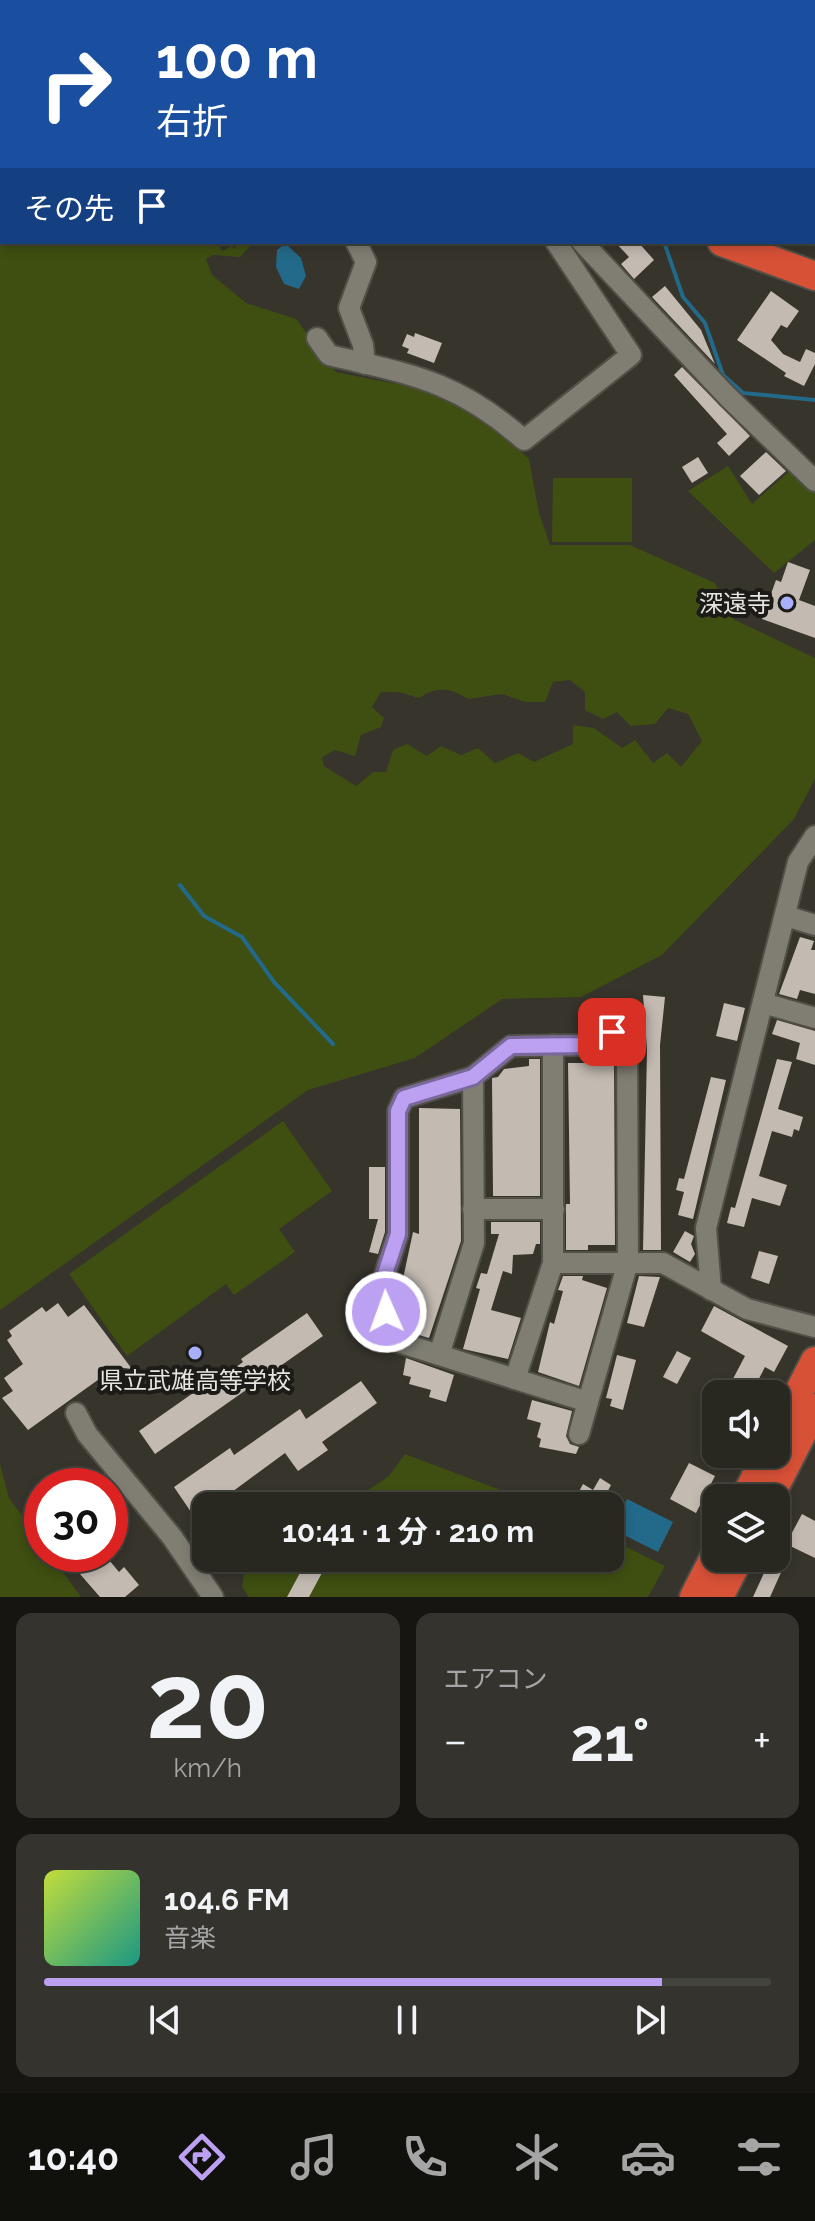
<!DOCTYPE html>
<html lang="ja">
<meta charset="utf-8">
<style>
body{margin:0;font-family:Raleway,"Noto Sans JP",sans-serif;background:#34332d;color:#f1f3f6;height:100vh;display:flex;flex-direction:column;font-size:30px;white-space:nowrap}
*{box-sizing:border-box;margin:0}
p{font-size:26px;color:#a5a5a5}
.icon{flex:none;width:44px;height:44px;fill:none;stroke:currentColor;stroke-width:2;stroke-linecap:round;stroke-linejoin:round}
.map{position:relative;height:1597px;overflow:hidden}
.panel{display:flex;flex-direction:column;gap:16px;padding:16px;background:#161512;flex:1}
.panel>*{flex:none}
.hud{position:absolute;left:0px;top:0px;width:816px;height:244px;box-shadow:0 4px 12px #0003,0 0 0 2px #44443e;background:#1a4fa0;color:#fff;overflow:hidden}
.controls{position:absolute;left:702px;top:1380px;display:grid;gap:16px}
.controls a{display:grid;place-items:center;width:88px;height:88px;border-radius:16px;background:#282720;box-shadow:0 4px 12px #0003,0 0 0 2px #44443e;font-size:40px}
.speed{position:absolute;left:24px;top:1468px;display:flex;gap:16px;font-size:40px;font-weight:700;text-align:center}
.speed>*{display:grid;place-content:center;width:104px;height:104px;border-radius:50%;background:#282720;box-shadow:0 4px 12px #0003,0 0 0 2px #44443e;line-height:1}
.speed .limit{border:12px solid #d22;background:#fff;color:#111}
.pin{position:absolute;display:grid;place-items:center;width:68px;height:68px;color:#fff;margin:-34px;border-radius:16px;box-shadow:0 4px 12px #0006}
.me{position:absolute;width:88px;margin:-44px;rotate:358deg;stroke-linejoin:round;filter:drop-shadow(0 0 6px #0008)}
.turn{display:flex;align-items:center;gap:28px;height:168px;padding:0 24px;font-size:36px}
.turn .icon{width:104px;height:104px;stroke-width:2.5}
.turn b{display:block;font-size:56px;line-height:68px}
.then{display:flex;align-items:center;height:76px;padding:0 24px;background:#0003;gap:16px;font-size:30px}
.big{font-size:60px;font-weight:700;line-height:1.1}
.panel .tile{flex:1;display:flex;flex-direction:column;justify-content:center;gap:12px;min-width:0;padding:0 28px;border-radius:16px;background:#34332d}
.panel .dial{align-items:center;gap:0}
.dial b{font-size:104px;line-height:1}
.song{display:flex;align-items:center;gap:24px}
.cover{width:96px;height:96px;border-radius:12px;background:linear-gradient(135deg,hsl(70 70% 55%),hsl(170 70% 35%))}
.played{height:8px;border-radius:4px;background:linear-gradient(90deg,#bca0f2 85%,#44443e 85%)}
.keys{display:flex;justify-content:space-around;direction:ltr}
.heat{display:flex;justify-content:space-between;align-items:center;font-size:44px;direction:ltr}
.panel .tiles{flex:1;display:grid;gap:16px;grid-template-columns:1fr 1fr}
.tile:last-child{grid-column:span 2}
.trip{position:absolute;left:192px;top:1492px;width:432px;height:80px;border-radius:16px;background:#282720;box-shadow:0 4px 12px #0003,0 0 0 2px #44443e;font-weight:700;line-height:80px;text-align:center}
.dock{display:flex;height:128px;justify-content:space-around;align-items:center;background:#10100d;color:#a5a5a5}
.dock .icon{width:56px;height:56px}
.dock .active{color:#bca0f2}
.dock b{font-size:36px;color:#f1f3f6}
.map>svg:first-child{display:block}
.green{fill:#3e4f11;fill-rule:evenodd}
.water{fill:#236989}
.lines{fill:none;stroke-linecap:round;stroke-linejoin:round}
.stream{stroke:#236989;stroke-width:4}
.building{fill:#c3bbb2}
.minor-casing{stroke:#515048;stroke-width:24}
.highway-casing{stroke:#515048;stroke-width:32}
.minor{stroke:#807e73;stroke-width:20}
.highway{stroke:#d75137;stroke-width:28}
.route-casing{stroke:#7a689d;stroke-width:20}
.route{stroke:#bca0f2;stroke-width:14}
.poi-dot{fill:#a8b0fc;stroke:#1c1b17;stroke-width:3}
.labels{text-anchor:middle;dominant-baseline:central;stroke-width:8;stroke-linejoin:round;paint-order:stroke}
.poi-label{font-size:24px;fill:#e6e5df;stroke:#1c1b17;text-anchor:end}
</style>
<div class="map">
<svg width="815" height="1597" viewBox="0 0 815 1597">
<rect width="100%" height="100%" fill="#36342b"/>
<g class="green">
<path d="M0 52 2 242H217L222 251 232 246 234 249 241 242H254L240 257 213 255 206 259 212 275 246 303 296 319 336 372 437 392 486 418 529 459 539 513 550 545H630L715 583 733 619 815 658V779L794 819 662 955 581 997 502 999 415 1058 308 1090 0 1310ZM570 680 585 692V710L603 719 617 712 631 726 655 724 668 708 688 714 702 741 681 767 667 753 653 763 635 740 622 748 594 728 573 725V744L534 762 518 753 495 763 478 748 461 755 441 746 427 756 407 744 393 750 386 772H373L356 786 324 766 322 757 335 750 355 756 361 735 381 727 384 718 372 707 381 692H399L419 698C438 686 450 688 468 699L502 694 525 702H545L553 682Z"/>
<polygon points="728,466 752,504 792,469 815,492 815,540 774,573 688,491"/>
<polygon points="553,478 632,478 632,542 552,542"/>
<polygon points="283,1121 332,1191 279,1229 295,1252 234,1295 226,1284 127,1356 69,1274"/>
<polygon points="405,1454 543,1506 345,1506 389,1476"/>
<polygon points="0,1464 9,1498 42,1543 42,1554 50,1554 81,1597 0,1597"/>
<polygon points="610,1539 665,1566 648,1597 249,1597 242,1587 244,1575 269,1558 610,1558"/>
</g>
<g class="water">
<polygon points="282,246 288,246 301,258 306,276 299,289 284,284 276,267 277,250"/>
<polygon points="627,1499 673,1522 658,1552 612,1529"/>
</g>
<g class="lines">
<g class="stream">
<polyline points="369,0 371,2"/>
<polyline points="664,242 683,297 705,323 723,375 743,393 815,400"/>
<polyline points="180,885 204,916 242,937 274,982 333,1044"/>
</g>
</g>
<g class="building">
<polygon points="615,242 638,242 654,260 634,279 621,264 629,257"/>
<polygon points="665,286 701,330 715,364 652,297"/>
<polygon points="771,291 799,311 787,328 781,325 771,340 783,354 800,362 806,349 815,353 815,364 804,386 784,376 786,373 737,340"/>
<polygon points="415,333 442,343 434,363 407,353 409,349 402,346 407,334 414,337"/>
<polygon points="682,367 750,436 729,456 717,443 727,434 674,375"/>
<polygon points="766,452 786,471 759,495 740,476"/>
<polygon points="698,457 708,473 692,483 682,467"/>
<polygon points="788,562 810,570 799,600 815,606 815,638 762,619 776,580 781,582"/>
<polygon points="800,937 814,941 811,950 815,950 815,994 800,990 797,999 779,994"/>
<polygon points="643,995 665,997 660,1045 661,1250 643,1250 647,1050"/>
<polygon points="724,1003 745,1008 737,1041 716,1036"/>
<polygon points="777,1020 815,1031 815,1065 796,1059 800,1043 772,1034"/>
<polygon points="595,1055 614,1055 615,1245 588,1245 588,1250 566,1250 566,1204 570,1204 568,1063 595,1063"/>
<polygon points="529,1059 540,1059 540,1196 493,1196 492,1078 498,1077 504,1069 529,1066"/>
<polygon points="777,1059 792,1062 778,1109 803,1117 799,1131 794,1129 792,1137 772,1131 759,1176 787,1185 780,1206 752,1198 744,1227 727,1223 731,1207 735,1208"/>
<polygon points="711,1077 726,1080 693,1219 678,1215 684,1192 676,1190 679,1178 684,1179"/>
<polygon points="419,1108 460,1109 461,1241 429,1338 412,1333 402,1323 403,1306 398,1302 413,1232 419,1234"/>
<polygon points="369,1167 385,1167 385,1232 378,1254 369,1252 378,1219 369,1219"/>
<polygon points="491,1222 540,1222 540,1244 536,1244 533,1254 513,1255 512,1274 503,1271 491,1310 521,1318 508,1359 463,1349 480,1289 476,1288 481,1273 487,1274 499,1234 491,1234"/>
<polygon points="685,1231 694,1236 691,1244 695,1254 690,1262 673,1252"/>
<polygon points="759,1251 778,1256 769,1284 751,1278"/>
<polygon points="563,1276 583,1276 582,1280 607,1288 579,1386 538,1372 550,1322 554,1324 563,1291 558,1290"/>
<polygon points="639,1276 660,1277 644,1327 627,1323"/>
<polygon points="58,1303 68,1317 84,1305 132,1369 116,1367 28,1430 2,1398 13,1391 4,1378 23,1364 7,1340 12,1336 9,1331 42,1307 46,1312"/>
<polygon points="714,1306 788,1346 774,1372 765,1367 751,1394 725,1394 745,1356 701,1331"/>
<polygon points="307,1313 323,1336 155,1454 139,1431 223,1372 225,1375 243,1362 241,1359"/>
<polygon points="677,1351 691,1358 677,1384 663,1377"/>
<polygon points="617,1355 636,1360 623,1410 610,1406 612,1399 606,1398"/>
<polygon points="406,1358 454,1375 446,1402 429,1397 431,1390 409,1384 411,1377 403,1375"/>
<polygon points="361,1381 377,1403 322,1442 328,1450 298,1471 285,1453 213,1506 206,1506 206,1534 174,1487 230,1448 234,1455 300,1409 306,1419"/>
<polygon points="532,1400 572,1411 566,1436 570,1444 579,1447 576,1454 539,1447 541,1439 537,1437 541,1423 527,1419"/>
<polygon points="689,1463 715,1476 696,1513 670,1499"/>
<polygon points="600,1478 611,1485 600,1506 582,1506 574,1501 583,1484 593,1490"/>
<polygon points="802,1514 815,1521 815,1558 786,1544"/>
<polygon points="72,1554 104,1554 119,1572 124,1567 139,1585 125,1597 100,1597 80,1574 86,1570"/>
<polygon points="308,1558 330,1558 309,1597 287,1597"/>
<polygon points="769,1562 783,1568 770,1597 753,1597"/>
</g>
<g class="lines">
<g class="minor-casing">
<g id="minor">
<polyline points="476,0 476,2"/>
<polyline points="626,0 629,2"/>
<polyline points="814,71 815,72"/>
<polyline points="356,242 366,262 349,308 363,345 365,364"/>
<polyline points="582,242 727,396 815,481"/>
<path d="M317 338 329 355C413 375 457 381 524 440L631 355 556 242"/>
<polyline points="786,916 815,925"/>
<polyline points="763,1003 815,1018"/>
<polygon points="620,1029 627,1035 628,1262 588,1402 398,1342 392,1337 381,1286 398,1234 398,1111 404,1098 473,1077 511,1046 586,1045"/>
<polyline points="473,1209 554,1209"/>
<polyline points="553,1263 663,1263 747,1309 815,1327"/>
<polyline points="711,1290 706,1228 798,862 815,836"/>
<polyline points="439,1355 474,1243 473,1077"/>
<polyline points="515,1379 553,1263 553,1045"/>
<polyline points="76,1413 87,1434 172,1537 213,1597"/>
<polyline points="579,1434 588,1402"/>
</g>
</g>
<g class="highway-casing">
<g id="highway">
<polyline points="32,0 37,2"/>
<polyline points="722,242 815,276"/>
<polyline points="776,1437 815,1361"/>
<polyline points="745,1498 767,1454"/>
<polyline points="769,1498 815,1408"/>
<polyline points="694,1597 716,1554"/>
<polyline points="719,1597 739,1558"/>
</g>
</g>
<use href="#minor" class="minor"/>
<use href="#highway" class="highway"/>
</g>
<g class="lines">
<g class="route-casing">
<polyline id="route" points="386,1312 381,1286 398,1234 398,1111 404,1098 473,1077 511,1046 586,1045 612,1032"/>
</g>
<use href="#route" class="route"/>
</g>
<g class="poi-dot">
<circle cx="787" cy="603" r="8"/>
<circle cx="195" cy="1353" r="8"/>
</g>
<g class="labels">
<g class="poi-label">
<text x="771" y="603">深遠寺</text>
<text x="195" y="1380" text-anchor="middle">県立武雄高等学校</text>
</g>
</g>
</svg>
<div class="controls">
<a><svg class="icon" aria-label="sound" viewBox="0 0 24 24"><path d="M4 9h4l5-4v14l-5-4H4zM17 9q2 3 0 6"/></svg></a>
<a><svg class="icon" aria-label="layers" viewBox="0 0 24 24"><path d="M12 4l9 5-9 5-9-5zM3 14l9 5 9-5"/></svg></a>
</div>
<div class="speed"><div class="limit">30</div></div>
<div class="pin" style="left:612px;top:1032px;background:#d93025"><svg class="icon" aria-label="arrive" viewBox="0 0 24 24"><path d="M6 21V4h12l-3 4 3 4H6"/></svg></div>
<svg class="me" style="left:386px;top:1312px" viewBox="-20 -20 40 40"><circle r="17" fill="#bca0f2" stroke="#fff" stroke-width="3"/><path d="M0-11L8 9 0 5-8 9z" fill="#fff"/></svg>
<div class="trip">10:41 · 1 分 · 210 m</div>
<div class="hud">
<div class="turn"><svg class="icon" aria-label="right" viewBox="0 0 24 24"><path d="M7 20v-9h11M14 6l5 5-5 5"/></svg><div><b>100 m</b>右折</div></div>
<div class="then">その先<svg class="icon" aria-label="arrive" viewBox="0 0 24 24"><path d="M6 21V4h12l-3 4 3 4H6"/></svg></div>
</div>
</div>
<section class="panel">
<div class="tiles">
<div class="tile dial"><b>20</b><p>km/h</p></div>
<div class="tile"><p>エアコン</p>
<div class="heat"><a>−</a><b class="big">21°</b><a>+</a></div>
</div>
<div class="tile">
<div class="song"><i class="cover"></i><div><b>104.6 FM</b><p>音楽</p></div></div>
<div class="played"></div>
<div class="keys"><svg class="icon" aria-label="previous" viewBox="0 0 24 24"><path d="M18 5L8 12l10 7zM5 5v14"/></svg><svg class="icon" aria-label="pause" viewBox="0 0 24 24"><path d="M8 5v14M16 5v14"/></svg><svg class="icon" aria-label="next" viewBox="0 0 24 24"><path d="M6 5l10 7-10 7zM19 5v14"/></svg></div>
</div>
</div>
</section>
<nav class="dock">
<b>10:40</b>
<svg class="icon active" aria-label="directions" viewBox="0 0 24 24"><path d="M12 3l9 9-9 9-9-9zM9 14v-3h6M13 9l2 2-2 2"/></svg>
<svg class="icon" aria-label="music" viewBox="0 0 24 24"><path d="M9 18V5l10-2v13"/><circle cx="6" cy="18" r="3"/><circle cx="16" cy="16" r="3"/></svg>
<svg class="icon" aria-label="phone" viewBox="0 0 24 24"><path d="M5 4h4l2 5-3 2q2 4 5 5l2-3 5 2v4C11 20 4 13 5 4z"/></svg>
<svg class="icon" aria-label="climate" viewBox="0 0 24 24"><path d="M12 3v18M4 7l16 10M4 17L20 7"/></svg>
<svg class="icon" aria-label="car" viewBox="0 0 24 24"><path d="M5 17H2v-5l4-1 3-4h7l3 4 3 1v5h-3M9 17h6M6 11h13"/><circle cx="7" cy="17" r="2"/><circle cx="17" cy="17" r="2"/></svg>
<svg class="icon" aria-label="filters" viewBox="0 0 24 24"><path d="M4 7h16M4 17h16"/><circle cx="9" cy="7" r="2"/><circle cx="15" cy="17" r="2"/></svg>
</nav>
